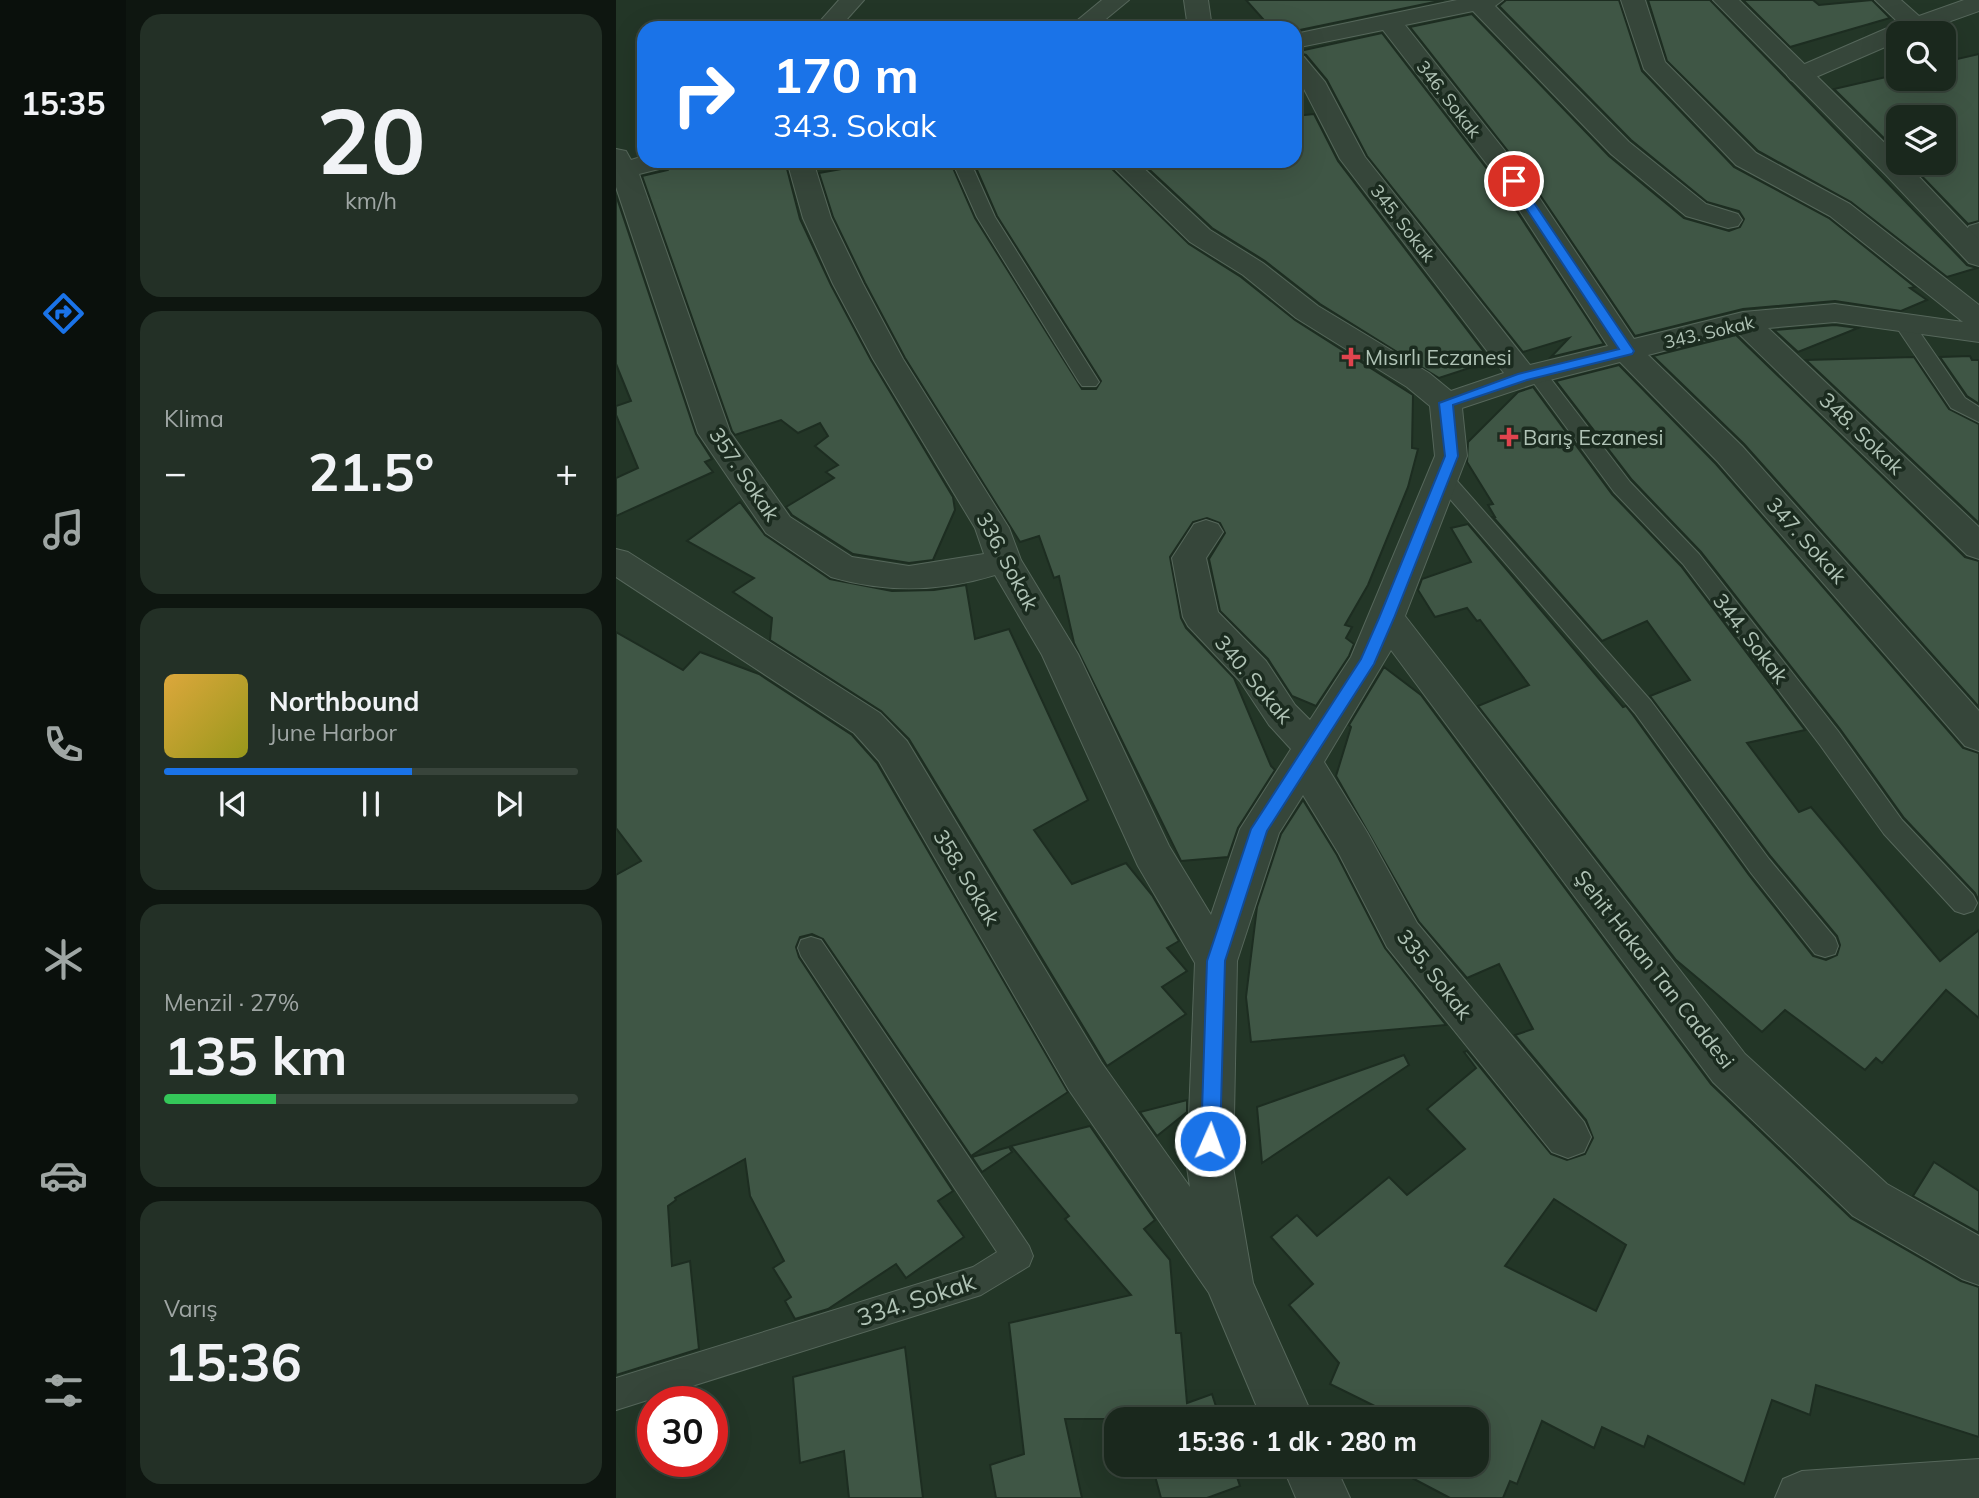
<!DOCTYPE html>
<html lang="tr">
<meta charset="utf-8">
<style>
body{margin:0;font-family:Mulish,sans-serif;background:#233026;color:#f1f3f6;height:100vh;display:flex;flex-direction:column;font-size:26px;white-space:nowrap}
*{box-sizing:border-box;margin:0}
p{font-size:23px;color:#9fa6a4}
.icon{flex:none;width:38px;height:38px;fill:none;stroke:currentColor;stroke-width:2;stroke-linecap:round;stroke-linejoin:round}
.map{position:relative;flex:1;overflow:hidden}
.side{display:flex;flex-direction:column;gap:14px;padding:14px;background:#0e1610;width:490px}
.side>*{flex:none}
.guide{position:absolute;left:21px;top:21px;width:665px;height:147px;border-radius:21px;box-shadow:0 7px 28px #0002,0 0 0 2px #38443b;background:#1a73e8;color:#fff;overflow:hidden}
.tools{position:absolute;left:1270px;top:21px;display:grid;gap:14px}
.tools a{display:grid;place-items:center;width:70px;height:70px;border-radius:14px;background:#1a281d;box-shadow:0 7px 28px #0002,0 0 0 2px #38443b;font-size:35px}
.speed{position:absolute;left:21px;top:1386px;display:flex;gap:14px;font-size:35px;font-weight:700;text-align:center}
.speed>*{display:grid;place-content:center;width:91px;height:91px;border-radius:50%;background:#1a281d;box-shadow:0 7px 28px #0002,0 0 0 2px #38443b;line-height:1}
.speed .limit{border:10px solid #d22;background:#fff;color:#111}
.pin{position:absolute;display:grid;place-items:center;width:60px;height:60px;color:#fff;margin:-30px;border:4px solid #fff;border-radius:50%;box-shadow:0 2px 7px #0007}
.me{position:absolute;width:77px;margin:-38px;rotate:2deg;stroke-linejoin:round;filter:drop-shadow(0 0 5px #0008)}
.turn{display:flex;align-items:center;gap:24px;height:147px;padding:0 21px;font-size:32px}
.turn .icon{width:91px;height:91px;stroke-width:2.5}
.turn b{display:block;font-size:49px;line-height:60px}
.big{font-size:52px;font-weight:700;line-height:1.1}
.side .card{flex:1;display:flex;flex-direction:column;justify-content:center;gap:10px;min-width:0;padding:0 24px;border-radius:21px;background:#233026}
.side .dial{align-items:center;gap:0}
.dial b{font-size:91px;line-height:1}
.song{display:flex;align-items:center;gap:21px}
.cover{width:84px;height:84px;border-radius:10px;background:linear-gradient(135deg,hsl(40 70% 55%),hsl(60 70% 35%))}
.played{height:7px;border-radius:4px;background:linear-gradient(90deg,#1a73e8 60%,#38443b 60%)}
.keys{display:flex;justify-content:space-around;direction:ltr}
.heat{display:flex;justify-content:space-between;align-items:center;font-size:38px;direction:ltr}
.charge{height:10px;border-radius:5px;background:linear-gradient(90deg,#34c759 27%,#38443b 0)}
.trip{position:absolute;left:488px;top:1407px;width:385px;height:70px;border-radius:21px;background:#1a281d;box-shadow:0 7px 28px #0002,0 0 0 2px #38443b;font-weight:700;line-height:70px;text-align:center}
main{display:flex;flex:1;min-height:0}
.menu{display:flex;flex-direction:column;width:126px;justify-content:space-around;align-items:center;background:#0a100c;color:#9fa6a4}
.menu .icon{width:49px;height:49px}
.menu .active{color:#1a73e8}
.menu b{font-size:32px;color:#f1f3f6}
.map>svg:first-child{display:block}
.building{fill:#3f5645;stroke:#1d2d21;stroke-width:2;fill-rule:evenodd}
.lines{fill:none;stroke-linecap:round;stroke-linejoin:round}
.service-casing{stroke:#56675b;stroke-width:2}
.minor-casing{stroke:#56675b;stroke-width:2}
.tertiary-casing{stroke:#56675b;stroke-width:2}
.service{fill:#36463a;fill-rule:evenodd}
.minor{fill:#36463a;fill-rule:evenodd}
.tertiary{fill:#36463a;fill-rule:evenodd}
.route{fill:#1a73e8;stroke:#114b97;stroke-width:2}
.health-dot{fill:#e0444e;stroke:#1b2b1f;stroke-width:2.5}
.labels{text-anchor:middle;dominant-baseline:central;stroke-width:7;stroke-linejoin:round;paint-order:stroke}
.far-street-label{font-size:18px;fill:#b0c3b6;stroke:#1b2b1f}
.poi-label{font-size:21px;fill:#b0c3b6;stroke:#1b2b1f;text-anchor:start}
.street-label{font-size:21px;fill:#b0c3b6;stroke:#1b2b1f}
.near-street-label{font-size:24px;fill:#b0c3b6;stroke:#1b2b1f}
</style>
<main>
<nav class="menu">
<b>15:35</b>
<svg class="icon active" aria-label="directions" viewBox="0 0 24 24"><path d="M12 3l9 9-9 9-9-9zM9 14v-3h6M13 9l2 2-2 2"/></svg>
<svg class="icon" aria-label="music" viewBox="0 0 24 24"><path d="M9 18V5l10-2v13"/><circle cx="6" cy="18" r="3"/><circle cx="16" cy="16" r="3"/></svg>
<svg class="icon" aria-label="phone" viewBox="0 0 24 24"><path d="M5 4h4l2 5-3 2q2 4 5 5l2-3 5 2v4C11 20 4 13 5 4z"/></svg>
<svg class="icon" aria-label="climate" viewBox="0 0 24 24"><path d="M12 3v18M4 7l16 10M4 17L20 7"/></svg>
<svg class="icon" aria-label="car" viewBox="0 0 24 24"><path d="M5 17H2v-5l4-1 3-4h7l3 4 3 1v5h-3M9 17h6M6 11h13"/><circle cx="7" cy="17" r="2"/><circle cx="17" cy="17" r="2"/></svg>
<svg class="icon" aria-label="filters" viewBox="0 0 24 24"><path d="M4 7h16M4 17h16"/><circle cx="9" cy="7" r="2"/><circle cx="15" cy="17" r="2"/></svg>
</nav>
<section class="side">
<div class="card dial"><b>20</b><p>km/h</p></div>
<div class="card"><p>Klima</p>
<div class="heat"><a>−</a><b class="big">21.5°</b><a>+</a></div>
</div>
<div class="card">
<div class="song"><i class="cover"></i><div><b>Northbound</b><p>June Harbor</p></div></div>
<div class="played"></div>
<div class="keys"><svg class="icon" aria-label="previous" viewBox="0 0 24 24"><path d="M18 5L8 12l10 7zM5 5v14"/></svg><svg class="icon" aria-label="pause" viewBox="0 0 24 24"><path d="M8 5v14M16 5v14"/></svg><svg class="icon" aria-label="next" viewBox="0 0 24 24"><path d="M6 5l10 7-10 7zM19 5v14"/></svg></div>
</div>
<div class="card"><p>Menzil · 27%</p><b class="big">135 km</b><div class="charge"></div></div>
<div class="card"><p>Varış</p><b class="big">15:36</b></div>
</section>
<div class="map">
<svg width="1363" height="1498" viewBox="0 0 1363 1498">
<rect width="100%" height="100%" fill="#233627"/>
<g class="building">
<polygon points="630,0 828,0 679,31 679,28 655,28"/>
<polygon points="890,0 1003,0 1026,71 1118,167 1213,218 1299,287 1294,288 1311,300 1285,311 1219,301 1127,309 1019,336 910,174 794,27 856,14 993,156 1068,218 1113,231 1124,227 1128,219 1123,211 1091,202 1015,140 883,6"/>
<polygon points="1032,0 1094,0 1351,265 1361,268 1331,277 1235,202 1142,151 1051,61"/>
<polygon points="1127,0 1197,0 1203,5 1256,0 1274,18 1174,47"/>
<polygon points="766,33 885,187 988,344 935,357 953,338 907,352 751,156 711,80 690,55 679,52"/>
<polygon points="1363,54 1363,221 1352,224 1293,163 1328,163 1328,117 1283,117 1283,153 1218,89 1283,74 1283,79 1328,79 1328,62"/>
<polygon points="698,114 722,161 875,361 823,378 704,304 649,261 596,228 524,161 679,161 679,116"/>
<polygon points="56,161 169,161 184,219 215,285 255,360 337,497 339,510 317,560 293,563 237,554 176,515 170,507 218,478 210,472 222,465 199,446 212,436 204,423 182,433 165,420 119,435 116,431 26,176 52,170"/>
<polygon points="247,161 334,161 359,218 466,389 480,389 485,381 381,216 357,161 488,161 573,244 625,277 679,320 797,395 796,448 802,449 792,487 752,585 729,625 736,627 730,638 738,644 733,656 700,706 676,696 652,659 604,611 593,559 609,533 604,523 591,518 577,522 554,557 565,618 570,628 618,678 655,766 659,770 622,828 612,857 565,861 458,643 443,576 438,578 423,536 404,542 289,358 249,283 217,217 203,173 248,165"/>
<polygon points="0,195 80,434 96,459 89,462 97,472 0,516 0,478 22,468 0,415 0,406 15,401 0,364"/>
<polygon points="1219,325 1242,328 1182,352 1158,330"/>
<polygon points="1120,335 1349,557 1363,561 1363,707 1128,444 1037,356"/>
<polygon points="1354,356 1356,360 1363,360 1363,404 1351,396 1324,357"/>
<polygon points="1298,357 1333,409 1363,424 1363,523 1190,360"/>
<polygon points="1003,365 1100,464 1347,748 1363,753 1363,901 1359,893 1288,818 1224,729 1085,552 1016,480 940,381"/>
<polygon points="917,387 996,494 1065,566 1189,730 1131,743 1183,812 1195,807 1324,961 1363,930 1363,1018 1330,990 1266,1063 1260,1058 1249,1070 1169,1010 1146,1032 1060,960 862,706 913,685 864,620 861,621 851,608 819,617 802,590 806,579 855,562 835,528 852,524 1007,707 1010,706 1017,715 1133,875 1197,956 1210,960 1221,955 1224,945 1221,936 1155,857 1034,696 1074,680 1031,621 986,641 877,517 879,517 872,505 877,504 851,462 852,442 902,392"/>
<polygon points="124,502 149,535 214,579 276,591 318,590 350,585 359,639 393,629 472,800 418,830 456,884 510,863 536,895 563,941 551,948 571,971 546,987 570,1014 491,1066 293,739 265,711 154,640 156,618 117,592 138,578 71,541"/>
<polygon points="0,632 67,670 84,652 143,674 236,735 261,763 452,1092 355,1156 207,939 196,934 184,937 180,947 183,957 337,1191 322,1201 348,1237 290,1278 280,1264 212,1309 179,1319 169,1301 175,1297 157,1268 168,1261 134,1196 129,1159 59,1198 60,1200 52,1206 56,1266 74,1261 83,1349 0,1375 0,875 25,861 0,828"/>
<path d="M768 667 805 695 1095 1084 1235 1218 1345 1281 1363 1287V1437L1200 1385 1194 1415 1156 1400 1128 1484 1032 1436 1028 1447 986 1427 978 1448 926 1421 901 1484 894 1481 887 1498H834L796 1478 802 1465H861V1419H785L714 1384 723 1363 673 1305 697 1284 655 1237 681 1215 701 1236 773 1177 791 1195 849 1149 811 1109 860 1068 848 1052 851 1051 935 1154 951 1160 969 1154 977 1138 970 1120 899 1035 917 1029 883 964 851 978 803 922 720 776 735 727 733 725ZM938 1199 1010 1245 980 1311 889 1266Z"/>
<polygon points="687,800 721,855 769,948 830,1025 635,1042 630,997 641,907 665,834"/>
<polygon points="788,1055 793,1065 646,1163 641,1107"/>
<polygon points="571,1100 571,1112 541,1136 524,1112"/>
<polygon points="474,1126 539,1220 528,1229 554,1260 560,1333 565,1333 571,1403 596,1394 604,1419 449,1419 466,1498 380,1498 374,1465 408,1454 393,1323 515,1295 449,1219 453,1216 395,1146"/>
<polygon points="393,1147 396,1152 366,1172 356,1157"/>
<polygon points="1318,1162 1363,1191 1363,1233 1297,1196"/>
<polygon points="289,1347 307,1498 233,1498 228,1451 184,1463 177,1377"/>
<polygon points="536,1465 617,1465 624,1486 591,1498 545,1498"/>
</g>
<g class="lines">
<g class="service-casing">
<g id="service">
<polygon points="336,161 354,161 379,217 483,382 480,386 466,386 463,382 361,217"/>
<polygon points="1287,316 1294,318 1349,398 1363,407 1363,422 1335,408 1277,322"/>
<polygon points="921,368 928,370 1014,482 1083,554 1222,731 1286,820 1357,895 1361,903 1357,911 1348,914 1339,911 1268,834 1204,745 1067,564 998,492 911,374 914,370"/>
<polygon points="828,472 835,474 1035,701 1153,859 1219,938 1222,946 1219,954 1209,957 1199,954 1135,873 1019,713 821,484 817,479 821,474"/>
<polygon points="195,937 205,940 413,1246 417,1256 413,1266 365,1295 0,1410 0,1378 357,1267 381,1252 185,956 182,948 185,940"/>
</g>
</g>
<g class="minor-casing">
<g id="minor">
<polygon points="223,0 248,0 223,28 198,28"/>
<polygon points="486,0 513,0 479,28 452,28"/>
<polygon points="568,0 592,0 596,28 572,28"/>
<path d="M841 0H887L879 6 1013 142 1090 204 1122 214 1126 220 1122 226 1112 228 1070 216 995 154 857 11 789 25 908 175 1018 339 1127 312 1219 304 1347 322 1214 216 1120 165 1028 69 1005 0H1029L1049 62 1140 153 1234 204 1363 305V342L1219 322 1152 328 1363 527V559L1351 555 1121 332 1032 355 1126 446 1363 711V751L1349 746 1102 462 1004 362 918 384 846 408 851 456 789 616 1129 1054 1271 1184 1363 1236V1285L1346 1279 1237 1216 1097 1082 775 650 708 762 751 832 801 923 968 1122 975 1137 968 1152 952 1158 936 1152 771 947 723 854 687 795 663 833 621 961 617 1167 637 1283 698 1419H646L593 1293 453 1090 263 761 238 733 0 577V549L12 552 264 713 291 741 485 1062 574 1187 571 1167 579 963 522 866 426 655 379 575C324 592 270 593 215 577L150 533 82 433 0 187V149L10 151 15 160 28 156V161H54L51 167 23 174 114 432 174 517 236 557 293 566 368 554 359 528 257 359 217 284 187 218 171 161H197L215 218 247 284 287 359 393 528 405 560 462 654 553 846 595 915 624 829 675 749 653 725 624 681 572 626 567 617 556 558 578 524 590 520 602 524 607 532 590 558 602 612 650 661 679 705 694 720 735 657 819 456 814 406 791 387 680 318 627 275 574 242 491 161H520L594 230 647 263 702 306 813 373 835 391 888 373 724 159 688 89 679 78V54L688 57 709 82 749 157 914 365 992 346 887 185 767 30 679 48V34Z"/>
<polygon points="1259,0 1285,0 1303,16 1348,0 1363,0 1363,11 1301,33 1283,33 1283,41 1193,80 1184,83 1175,80 1171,75 1175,70 1283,23"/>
<polygon points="1363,223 1363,253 1354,256 1344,253 1340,247 1353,226"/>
<polygon points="1363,1459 1363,1498 1159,1498 1167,1479 1186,1471"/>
<polygon points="666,1465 719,1465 734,1498 680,1498"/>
</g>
</g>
<g class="tertiary-casing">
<polygon id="tertiary" points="1097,0 1123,0 1283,157 1283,163 1290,163 1363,240 1363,266 1353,263 1270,175"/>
</g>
<use href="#service" class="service"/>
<use href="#minor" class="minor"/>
<use href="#tertiary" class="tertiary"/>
</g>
<polygon class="route" points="894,179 902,179 1018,351 1016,354 911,380 837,405 842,456 778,618 758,664 651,831 609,961 604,1141 601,1147 594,1150 588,1147 585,1141 591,961 635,829 745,659 763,618 829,456 823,403 902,374 1003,349 892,181"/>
<g class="health-dot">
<path d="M731.5 346.5h7v7h7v7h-7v7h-7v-7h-7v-7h7z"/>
<path d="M889.5 426.5h7v7h7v7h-7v7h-7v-7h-7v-7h7z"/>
</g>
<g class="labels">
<g class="far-street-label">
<text transform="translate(833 99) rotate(52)">346. Sokak</text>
<text transform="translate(787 223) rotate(52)">345. Sokak</text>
<text transform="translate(1093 332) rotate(-13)">343. Sokak</text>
</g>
<g class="poi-label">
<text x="749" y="357">Mısırlı Eczanesi</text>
<text x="907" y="437">Barış Eczanesi</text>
</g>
<g class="street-label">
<text transform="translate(1246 433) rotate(44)">348. Sokak</text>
<text transform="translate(129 474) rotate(56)">357. Sokak</text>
<text transform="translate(1191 540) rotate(48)">347. Sokak</text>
<text transform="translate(392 561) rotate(62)">336. Sokak</text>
<text transform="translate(1135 638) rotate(52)">344. Sokak</text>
<text transform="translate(638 679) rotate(50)">340. Sokak</text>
<text transform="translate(351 877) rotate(59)">358. Sokak</text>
<text transform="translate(1039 969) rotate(52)">Şehit Hakan Tan Caddesi</text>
<text transform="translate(819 974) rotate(52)">335. Sokak</text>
</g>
<g class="near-street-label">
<text transform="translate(300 1299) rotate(-18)">334. Sokak</text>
</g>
</g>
</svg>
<div class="tools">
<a><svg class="icon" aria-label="search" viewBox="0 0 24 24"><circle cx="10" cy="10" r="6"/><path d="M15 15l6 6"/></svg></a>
<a><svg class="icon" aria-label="layers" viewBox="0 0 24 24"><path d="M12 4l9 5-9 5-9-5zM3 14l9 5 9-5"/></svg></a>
</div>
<div class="speed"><div class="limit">30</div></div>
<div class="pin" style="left:898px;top:181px;background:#d93025"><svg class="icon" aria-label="arrive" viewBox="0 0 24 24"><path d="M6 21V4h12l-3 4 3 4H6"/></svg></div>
<svg class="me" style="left:594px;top:1141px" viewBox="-20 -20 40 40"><circle r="17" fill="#1a73e8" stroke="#fff" stroke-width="3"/><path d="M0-11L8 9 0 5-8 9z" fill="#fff"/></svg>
<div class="trip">15:36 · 1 dk · 280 m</div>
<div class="guide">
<div class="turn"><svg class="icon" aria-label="right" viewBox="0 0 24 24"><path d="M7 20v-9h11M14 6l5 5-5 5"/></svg><div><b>170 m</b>343. Sokak</div></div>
</div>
</div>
</main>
